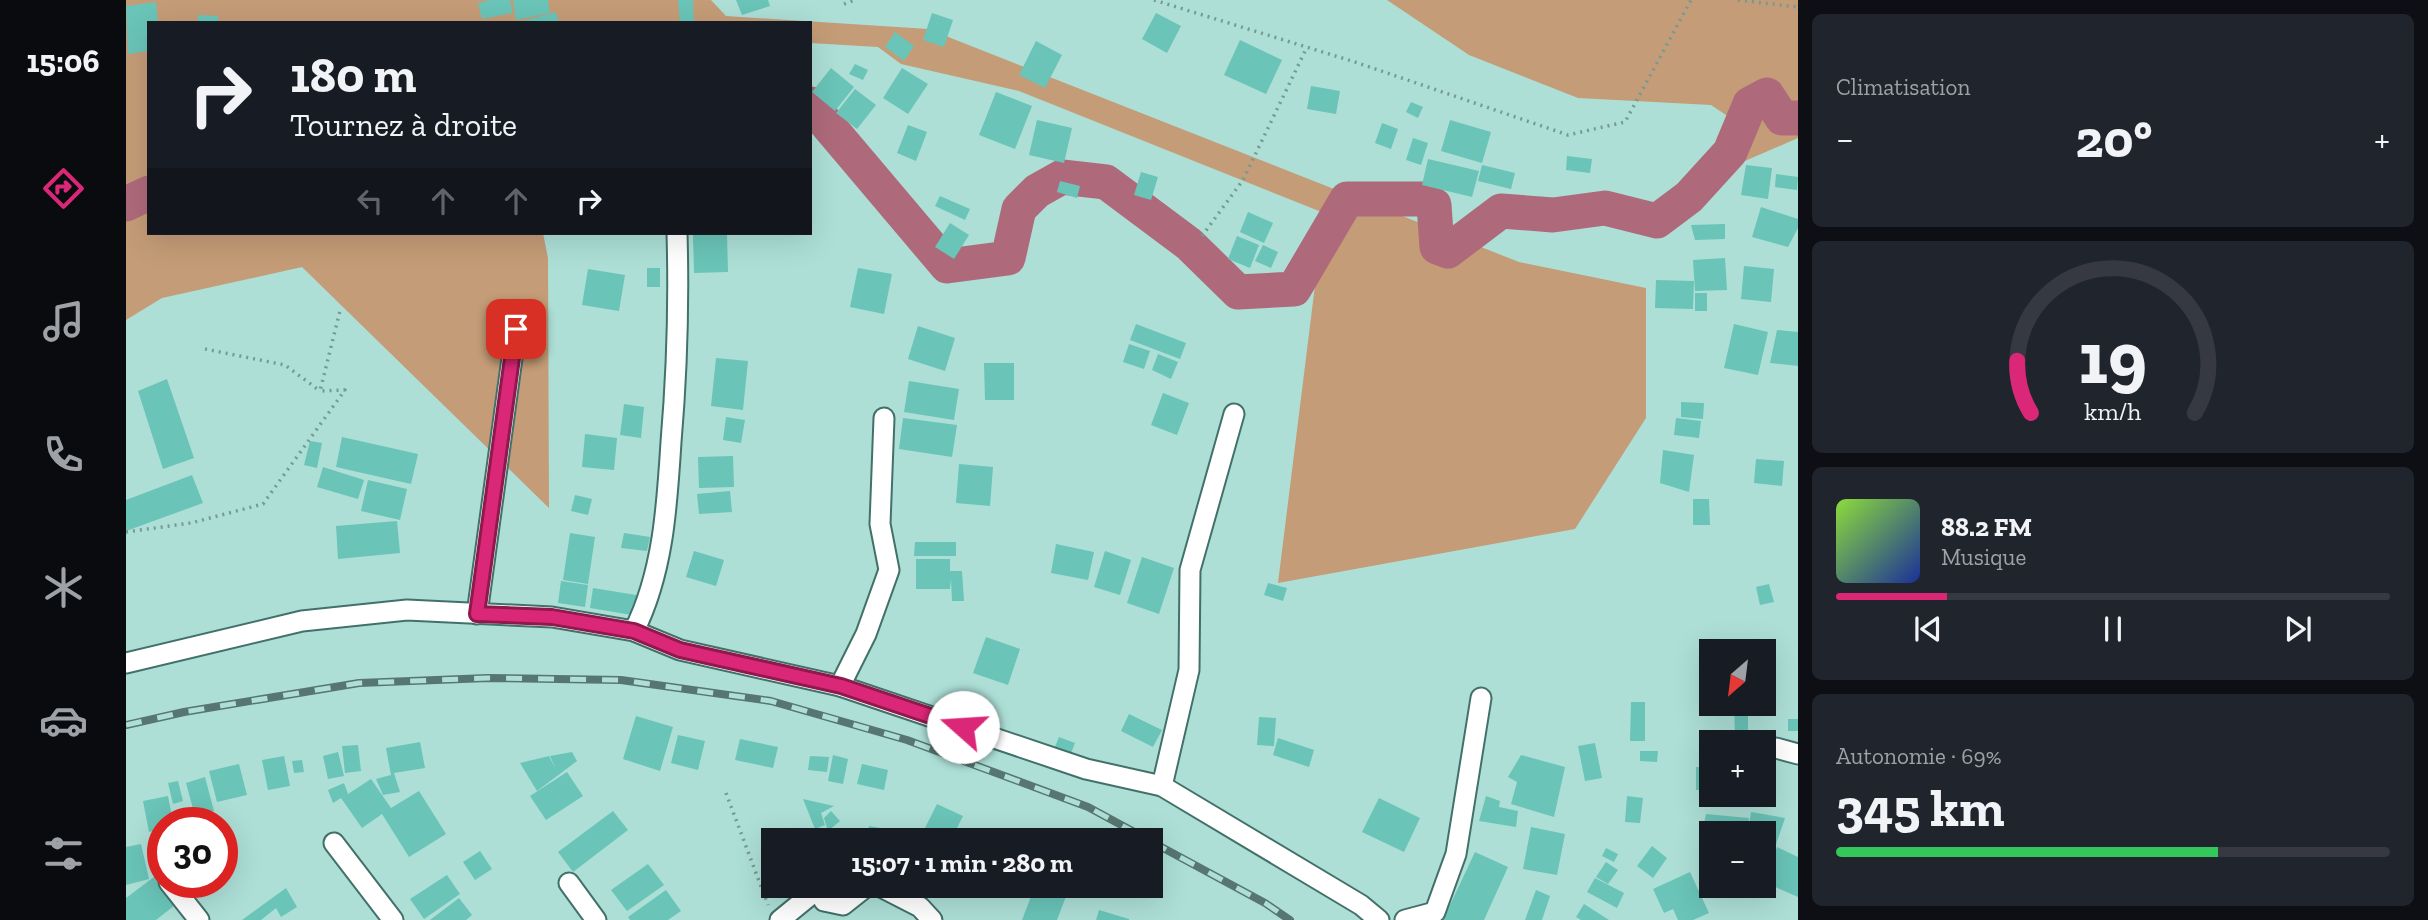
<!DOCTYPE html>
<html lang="fr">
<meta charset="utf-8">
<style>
body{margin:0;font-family:"Zilla Slab",serif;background:#20242c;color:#f1f3f6;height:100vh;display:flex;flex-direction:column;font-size:26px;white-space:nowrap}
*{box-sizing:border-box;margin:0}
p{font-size:23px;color:#9ea1a6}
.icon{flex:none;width:38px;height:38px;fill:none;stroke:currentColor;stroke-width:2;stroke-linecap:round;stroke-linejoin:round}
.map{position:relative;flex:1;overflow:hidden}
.panel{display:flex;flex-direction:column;gap:14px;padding:14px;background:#0d0f14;width:630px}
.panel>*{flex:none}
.hud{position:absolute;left:21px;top:21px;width:665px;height:214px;border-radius:0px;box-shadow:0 7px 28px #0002;background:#171b24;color:#f1f3f6;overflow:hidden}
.needle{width:46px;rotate:208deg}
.fabs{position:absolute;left:1573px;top:639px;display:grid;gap:14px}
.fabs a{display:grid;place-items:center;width:77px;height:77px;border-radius:0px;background:#171b24;box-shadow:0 7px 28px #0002;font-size:35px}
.speed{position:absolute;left:21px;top:807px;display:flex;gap:14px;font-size:35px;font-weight:700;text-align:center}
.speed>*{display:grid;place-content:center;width:91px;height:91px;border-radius:50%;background:#171b24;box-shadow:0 7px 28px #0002;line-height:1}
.speed .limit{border:10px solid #d22;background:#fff;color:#111}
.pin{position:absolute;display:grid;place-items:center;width:60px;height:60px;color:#fff;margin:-30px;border-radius:14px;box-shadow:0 4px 10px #0006}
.me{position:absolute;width:77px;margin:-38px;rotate:289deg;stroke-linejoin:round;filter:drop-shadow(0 0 5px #0008)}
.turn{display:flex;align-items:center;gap:24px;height:147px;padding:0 28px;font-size:32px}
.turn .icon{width:91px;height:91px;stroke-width:2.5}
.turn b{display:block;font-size:49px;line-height:60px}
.lanes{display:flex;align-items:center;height:66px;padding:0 28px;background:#0003;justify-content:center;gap:35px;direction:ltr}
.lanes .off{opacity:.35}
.big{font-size:52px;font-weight:800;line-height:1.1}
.panel .card{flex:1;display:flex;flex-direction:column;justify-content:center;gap:10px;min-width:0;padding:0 24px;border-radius:10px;background:#20242c}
.panel .dial{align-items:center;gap:0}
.dial svg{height:182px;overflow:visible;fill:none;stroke:#363941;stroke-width:7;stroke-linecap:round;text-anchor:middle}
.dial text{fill:#f1f3f6;stroke:none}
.song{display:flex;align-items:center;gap:21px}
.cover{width:84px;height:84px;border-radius:10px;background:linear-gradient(135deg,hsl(90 70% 55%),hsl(230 70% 35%))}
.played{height:7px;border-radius:4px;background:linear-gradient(90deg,#db2777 20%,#363941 20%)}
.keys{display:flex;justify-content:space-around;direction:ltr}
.heat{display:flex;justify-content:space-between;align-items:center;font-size:38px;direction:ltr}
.charge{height:10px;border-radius:5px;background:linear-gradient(90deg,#34c759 69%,#363941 0)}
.trip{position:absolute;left:635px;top:828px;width:402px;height:70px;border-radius:0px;background:#171b24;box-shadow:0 7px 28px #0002;font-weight:800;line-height:70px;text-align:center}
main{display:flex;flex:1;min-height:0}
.tabs{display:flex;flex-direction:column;width:126px;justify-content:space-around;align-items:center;background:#090b0e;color:#9ea1a6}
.tabs .icon{width:49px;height:49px}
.tabs .selected{color:#db2777}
.tabs b{font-size:32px;color:#f1f3f6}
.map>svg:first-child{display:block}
.green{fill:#c49c77}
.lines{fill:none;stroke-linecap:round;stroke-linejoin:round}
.river{stroke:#ae6a7b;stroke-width:35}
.building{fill:#6ac4b8}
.minor-casing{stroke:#42716a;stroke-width:23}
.path{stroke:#759a94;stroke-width:3.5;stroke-dasharray:2 5;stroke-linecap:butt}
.minor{stroke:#fff;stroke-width:19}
.rail-casing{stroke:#577671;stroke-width:8}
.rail{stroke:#addfd7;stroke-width:5;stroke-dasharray:16;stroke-linecap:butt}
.route-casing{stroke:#8e194d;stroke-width:18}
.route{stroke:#db2777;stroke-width:12}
</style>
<main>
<nav class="tabs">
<b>15:06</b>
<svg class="icon selected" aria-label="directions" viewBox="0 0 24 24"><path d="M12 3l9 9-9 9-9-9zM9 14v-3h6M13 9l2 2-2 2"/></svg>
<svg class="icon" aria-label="music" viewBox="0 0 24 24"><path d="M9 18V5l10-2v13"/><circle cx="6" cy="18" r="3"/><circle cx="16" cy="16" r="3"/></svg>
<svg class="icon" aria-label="phone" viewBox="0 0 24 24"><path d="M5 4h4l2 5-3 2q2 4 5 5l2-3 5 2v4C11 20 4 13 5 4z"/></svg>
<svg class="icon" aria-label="climate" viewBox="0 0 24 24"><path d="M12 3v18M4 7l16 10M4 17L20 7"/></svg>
<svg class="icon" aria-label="car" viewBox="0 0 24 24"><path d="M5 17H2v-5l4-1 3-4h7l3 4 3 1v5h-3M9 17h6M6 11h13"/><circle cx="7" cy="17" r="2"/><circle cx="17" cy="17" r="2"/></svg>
<svg class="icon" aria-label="filters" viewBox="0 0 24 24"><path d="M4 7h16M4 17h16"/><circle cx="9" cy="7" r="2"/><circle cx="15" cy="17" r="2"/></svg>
</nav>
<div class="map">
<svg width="1672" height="920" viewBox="0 0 1672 920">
<rect width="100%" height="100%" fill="#addfd7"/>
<g class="green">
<polygon points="0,0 585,0 600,16 802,29 1393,262 1520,288 1520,418 1449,529 1152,583 1198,213 893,91 775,64 752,47 684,43 684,23 23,23 23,233 417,233 422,258 423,508 176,267 36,298 0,320"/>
<polygon points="1261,0 1672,0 1672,138 1612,164 1615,125 1585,105 1452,98 1343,55"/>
</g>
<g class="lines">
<g class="river">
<polyline points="684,104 821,266 882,258 893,209 911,191 936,177 980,182 1063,244 1112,292 1168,289 1221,199 1298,199 1308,205 1311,247 1322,251 1375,211 1427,215 1479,208 1531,221 1563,197 1604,152 1624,104 1641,95 1656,118 1672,118"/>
<polyline points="0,204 23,193"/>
</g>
</g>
<g class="building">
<polygon points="364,0 384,0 387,13 356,19 352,3"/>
<polygon points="387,0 422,0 424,13 390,20"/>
<polygon points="552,0 567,0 568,23 554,23"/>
<polygon points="610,0 642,0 644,6 616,15"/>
<polygon points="30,2 32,23 23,23 23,51 2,54 0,6"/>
<polygon points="430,12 433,23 393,23 393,22"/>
<polygon points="806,13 827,20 818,47 797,40"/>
<polygon points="1030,13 1055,26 1041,53 1016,39"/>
<polygon points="72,15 92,16 92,23 72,23"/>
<polygon points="769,32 788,46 778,61 759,47"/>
<polygon points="1114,40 1156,60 1140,94 1098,75"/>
<polygon points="910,41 936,55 919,88 893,75"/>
<polygon points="729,64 742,70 737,80 723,74"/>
<polygon points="705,68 728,87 709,111 686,92"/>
<polygon points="776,68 802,84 782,114 757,98"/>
<polygon points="1185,86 1214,91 1210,114 1181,109"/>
<polygon points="729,89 750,105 731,129 710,113"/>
<polygon points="870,92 906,106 889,149 853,135"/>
<polygon points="1285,102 1297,107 1292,118 1280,112"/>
<polygon points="911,120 946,128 938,163 903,155"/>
<polygon points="1324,120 1365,132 1356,163 1315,151"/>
<polygon points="1256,123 1272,129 1265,149 1249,143"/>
<polygon points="782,125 801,132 790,161 771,153"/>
<polygon points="1287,138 1302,143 1295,165 1280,160"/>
<polygon points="1441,156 1466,159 1464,173 1440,170"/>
<polygon points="1302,159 1353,171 1346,197 1296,185"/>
<polygon points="1356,165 1389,173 1385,189 1352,181"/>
<polygon points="1620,165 1646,168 1642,199 1615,195"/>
<polygon points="1015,172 1032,177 1025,200 1008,195"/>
<polygon points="1650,174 1672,177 1671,190 1649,187"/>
<polygon points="934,181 954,186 951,198 931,192"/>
<polygon points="814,196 844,209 839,220 809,206"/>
<polygon points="1635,207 1672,219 1672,228 1662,247 1626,237"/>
<polygon points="1122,212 1147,223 1138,243 1114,232"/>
<polygon points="824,223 843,235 828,259 809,247"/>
<polygon points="1599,224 1599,239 1569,240 1565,225"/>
<polygon points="601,234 602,272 568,273 567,235"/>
<polygon points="1111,236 1133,245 1124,268 1102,259"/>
<polygon points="1137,245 1152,252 1145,268 1129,261"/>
<polygon points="1599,258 1601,290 1569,291 1567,260"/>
<polygon points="1618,266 1648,269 1645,302 1615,299"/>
<rect x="521" y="268" width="13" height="19"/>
<polygon points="732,268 766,274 758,314 724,307"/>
<polygon points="462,269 499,275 493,311 456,305"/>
<polygon points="1530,280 1568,281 1567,309 1529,308"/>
<rect x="1569" y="293" width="12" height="18"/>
<polygon points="1010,324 1060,343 1054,359 1004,340"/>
<polygon points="1608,324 1642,332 1632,375 1598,368"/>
<polygon points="792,326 829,338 819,371 782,359"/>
<polygon points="1651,330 1672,332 1672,366 1644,363"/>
<polygon points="1003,344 1024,351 1018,369 997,362"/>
<polygon points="1032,354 1052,362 1045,379 1026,370"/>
<polygon points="590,358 622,361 617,410 585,406"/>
<polygon points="858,363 888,363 888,400 859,400"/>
<polygon points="41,379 68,458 37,469 12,391"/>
<polygon points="783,381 833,389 828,420 778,412"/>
<polygon points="1037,393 1063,403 1051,435 1025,425"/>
<polygon points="1555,402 1578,403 1577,419 1555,417"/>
<polygon points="498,404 518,407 515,438 494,435"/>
<polygon points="600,417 619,420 615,443 597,440"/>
<polygon points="777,418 831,425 826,457 773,449"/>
<polygon points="1550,418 1575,421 1573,438 1548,435"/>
<polygon points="459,434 491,438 488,470 456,467"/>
<polygon points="216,437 292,454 285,484 210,467"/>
<polygon points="184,441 196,443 191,468 178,465"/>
<polygon points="1537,450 1568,455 1563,492 1534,483"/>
<polygon points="607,456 608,487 573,488 572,457"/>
<polygon points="1630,459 1658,461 1656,486 1628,483"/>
<polygon points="833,464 867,467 864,506 830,503"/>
<polygon points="197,467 238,480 232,499 191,487"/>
<polygon points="66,475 77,503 0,531 0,500"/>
<polygon points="242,480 281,489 274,520 235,511"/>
<polygon points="604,491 606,512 573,514 571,494"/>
<polygon points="449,495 466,499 462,515 445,511"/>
<polygon points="1567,499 1583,499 1584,525 1567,525"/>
<polygon points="271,521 274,553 212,559 210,526"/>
<polygon points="444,533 469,537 462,584 437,580"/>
<polygon points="498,533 524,537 521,551 495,548"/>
<polygon points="789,542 830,542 830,556 788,556"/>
<polygon points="930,544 968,552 962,580 925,573"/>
<polygon points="568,551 598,560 590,586 560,577"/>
<polygon points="979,551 1005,560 994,595 968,587"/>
<polygon points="1016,557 1048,568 1033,614 1001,603"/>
<polygon points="790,559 824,559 824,571 836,571 838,601 826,601 825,579 824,589 790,589"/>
<polygon points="435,581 462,585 459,607 432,603"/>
<polygon points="1142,583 1161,588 1157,601 1138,595"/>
<polygon points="1643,584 1648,602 1634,605 1630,587"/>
<polygon points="467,588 516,596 512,616 464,608"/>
<polygon points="860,637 894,649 882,685 847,673"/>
<polygon points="1505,702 1519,702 1519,741 1504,741"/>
<polygon points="1627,704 1639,704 1638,715 1627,715"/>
<polygon points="1608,705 1622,705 1622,733 1609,736"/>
<polygon points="1003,714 1036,730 1027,747 995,731"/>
<polygon points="510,716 547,727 534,771 497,759"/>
<polygon points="1133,717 1150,718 1148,746 1131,745"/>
<rect x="1662" y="719" width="10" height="12"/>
<polygon points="552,735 579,741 572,770 545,763"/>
<polygon points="933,737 949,743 944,756 928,749"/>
<polygon points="1630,737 1630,742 1602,742 1602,739"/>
<polygon points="1152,738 1188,750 1183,767 1147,755"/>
<polygon points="614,739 652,747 647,768 609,760"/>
<polygon points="294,742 299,768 268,773 274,792 257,795 250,779 265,775 260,748"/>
<polygon points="1469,743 1476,778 1459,781 1452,746"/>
<polygon points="232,745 235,771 219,773 216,746"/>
<polygon points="1514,751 1532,751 1531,762 1514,761"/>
<polygon points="212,752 218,776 202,779 197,756"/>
<polygon points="446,752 451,761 411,791 394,763 423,756 430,770 424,756"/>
<polygon points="707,755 722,759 717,784 702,781"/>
<polygon points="1395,755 1439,767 1428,817 1385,804 1391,782 1382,777"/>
<polygon points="158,756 164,786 142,790 136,760"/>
<polygon points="684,756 703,757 701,772 682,770"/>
<polygon points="176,760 178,772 168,773 166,761"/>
<polygon points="113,764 121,795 91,802 83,771"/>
<polygon points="736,764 762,770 758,790 731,784"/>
<rect x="1570" y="767" width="16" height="23"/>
<polygon points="441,772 457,796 420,820 404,796"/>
<polygon points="79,777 88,811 69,816 60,783"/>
<polygon points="245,779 265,808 293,791 320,834 283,857 256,814 236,828 215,798 207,803 202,790 218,783 222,794"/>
<polygon points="52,781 57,801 47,804 42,783"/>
<polygon points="42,796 47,822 37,822 37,829 23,832 17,801"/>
<polygon points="1360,796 1374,801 1373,807 1392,811 1390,827 1353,821"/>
<polygon points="1501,796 1517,798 1514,823 1499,822"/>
<polygon points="1253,798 1294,818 1278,852 1236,832"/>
<polygon points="677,799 708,806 695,813 699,825 689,829"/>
<polygon points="811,804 837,816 825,840 815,840 797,832"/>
<polygon points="487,811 502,830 447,872 432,852"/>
<polygon points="705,811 714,821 702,831 698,818"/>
<polygon points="1625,812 1659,818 1647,853 1638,853 1638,833 1622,833"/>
<polygon points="1580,814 1623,818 1621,830 1587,830 1594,833 1586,833 1586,841 1575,838"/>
<polygon points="743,826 766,830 764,840 741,838"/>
<polygon points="1405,827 1439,834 1431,875 1397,869"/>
<polygon points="696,829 703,840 677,840"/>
<polygon points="15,844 23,879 0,885 0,847"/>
<polygon points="1526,846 1541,858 1527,878 1511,866"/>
<polygon points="1651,847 1672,857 1672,897 1638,882"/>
<polygon points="1480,848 1492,854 1488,862 1476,856"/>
<polygon points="354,851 366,869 349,880 337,862"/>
<polygon points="1349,852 1382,867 1358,920 1317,920"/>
<polygon points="1480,862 1492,870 1482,884 1470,877"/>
<polygon points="522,864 538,885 501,911 485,890"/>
<polygon points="1564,872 1583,913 1567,920 1552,920 1547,909 1538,913 1527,889"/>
<polygon points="32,874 53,902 30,920 0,920 0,898"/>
<polygon points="321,875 334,894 298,919 284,899"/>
<polygon points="1469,878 1498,893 1491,908 1461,892"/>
<polygon points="812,886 833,886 826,895"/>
<polygon points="909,886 944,886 931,920 896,920"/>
<polygon points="160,888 171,907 155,917 150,908 135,920 116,920"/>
<polygon points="540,890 555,911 542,920 504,920 502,917"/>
<polygon points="1410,890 1424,896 1416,920 1399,920"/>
<polygon points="333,898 346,915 340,920 304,920"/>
<polygon points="1458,904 1483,920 1455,920 1450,917"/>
<polygon points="973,910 1003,919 1003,920 970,920"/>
</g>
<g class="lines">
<g class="minor-casing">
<g id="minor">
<polyline points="351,614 390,329"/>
<path d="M508 631C537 573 541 507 545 442 551 372 553 303 551 233"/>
<polyline points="0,663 176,621 281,610 426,617 508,631 554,650 714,686 960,769 1036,786 1235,905 1253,920"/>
<polyline points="714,686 740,634 763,570 754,524 758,418"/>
<polyline points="1650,748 1672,754"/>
<polyline points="1036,786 1063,670 1064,570 1108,414"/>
<polyline points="208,843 267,920"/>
<polyline points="43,882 73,920"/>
<polyline points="443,883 470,920"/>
<polyline points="753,886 794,907 806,920"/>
<polyline points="654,920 692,889 698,901 717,905 741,886"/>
<polyline points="1279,920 1309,912 1330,854 1355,698"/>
</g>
</g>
<g class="path">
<polyline points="1028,0 1229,62 1442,135 1499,122 1565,0"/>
<polyline points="1612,0 1672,7"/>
<polyline points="718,4 729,0"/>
<polyline points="1076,236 1117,180 1181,47"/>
<polyline points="79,349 159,365 194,391"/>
<polyline points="0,532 65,523 137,504 219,390 194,391 214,311"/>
<polyline points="600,793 642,905"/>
</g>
<use href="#minor" class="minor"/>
<g class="rail-casing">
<g id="rail">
<polyline points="0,725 58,712 233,683 362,678 495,680 645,701 781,740 962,807 1023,840"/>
<polyline points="1026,842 1139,903 1164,920"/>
</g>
</g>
<use href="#rail" class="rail"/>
</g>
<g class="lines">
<g class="route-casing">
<polyline id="route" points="390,329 351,614 426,617 508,631 554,650 715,686 837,727"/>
</g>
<use href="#route" class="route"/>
</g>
</svg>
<div class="fabs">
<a><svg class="needle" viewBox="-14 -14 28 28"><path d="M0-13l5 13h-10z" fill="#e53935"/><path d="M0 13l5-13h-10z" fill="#9ea1a6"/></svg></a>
<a>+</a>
<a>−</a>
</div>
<div class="speed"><div class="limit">30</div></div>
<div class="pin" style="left:390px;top:329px;background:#d93025"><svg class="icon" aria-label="arrive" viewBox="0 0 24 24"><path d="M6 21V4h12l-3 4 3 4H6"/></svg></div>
<svg class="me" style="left:837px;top:727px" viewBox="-20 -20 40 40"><circle r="19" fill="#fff"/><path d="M0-13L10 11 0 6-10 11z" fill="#db2777"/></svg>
<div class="trip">15:07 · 1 min · 280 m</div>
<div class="hud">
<div class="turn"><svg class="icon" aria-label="right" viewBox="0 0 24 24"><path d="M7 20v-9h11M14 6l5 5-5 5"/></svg><div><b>180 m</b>Tournez à droite</div></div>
<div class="lanes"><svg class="icon off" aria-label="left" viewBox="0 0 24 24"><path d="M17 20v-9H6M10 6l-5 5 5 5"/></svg><svg class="icon off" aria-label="ahead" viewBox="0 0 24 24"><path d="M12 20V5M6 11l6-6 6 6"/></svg><svg class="icon off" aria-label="ahead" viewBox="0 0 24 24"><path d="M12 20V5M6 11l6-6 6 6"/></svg><svg class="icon" aria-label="right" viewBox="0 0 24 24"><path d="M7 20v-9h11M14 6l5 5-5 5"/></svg></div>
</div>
</div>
<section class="panel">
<div class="card"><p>Climatisation</p>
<div class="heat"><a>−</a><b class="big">20°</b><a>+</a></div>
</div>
<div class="card dial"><svg viewBox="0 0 100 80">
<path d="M14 69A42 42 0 1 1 86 69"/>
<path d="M14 69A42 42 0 0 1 8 46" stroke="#db2777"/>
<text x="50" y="56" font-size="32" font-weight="700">19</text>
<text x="50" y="72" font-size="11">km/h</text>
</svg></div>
<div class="card">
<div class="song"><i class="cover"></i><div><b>88.2 FM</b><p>Musique</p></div></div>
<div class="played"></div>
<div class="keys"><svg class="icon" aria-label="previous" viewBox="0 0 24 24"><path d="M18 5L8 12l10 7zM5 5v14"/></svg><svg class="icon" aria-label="pause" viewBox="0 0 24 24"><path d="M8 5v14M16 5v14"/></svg><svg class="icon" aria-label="next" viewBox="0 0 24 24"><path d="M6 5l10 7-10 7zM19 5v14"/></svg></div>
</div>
<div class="card"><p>Autonomie · 69%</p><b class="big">345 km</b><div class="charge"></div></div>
</section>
</main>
